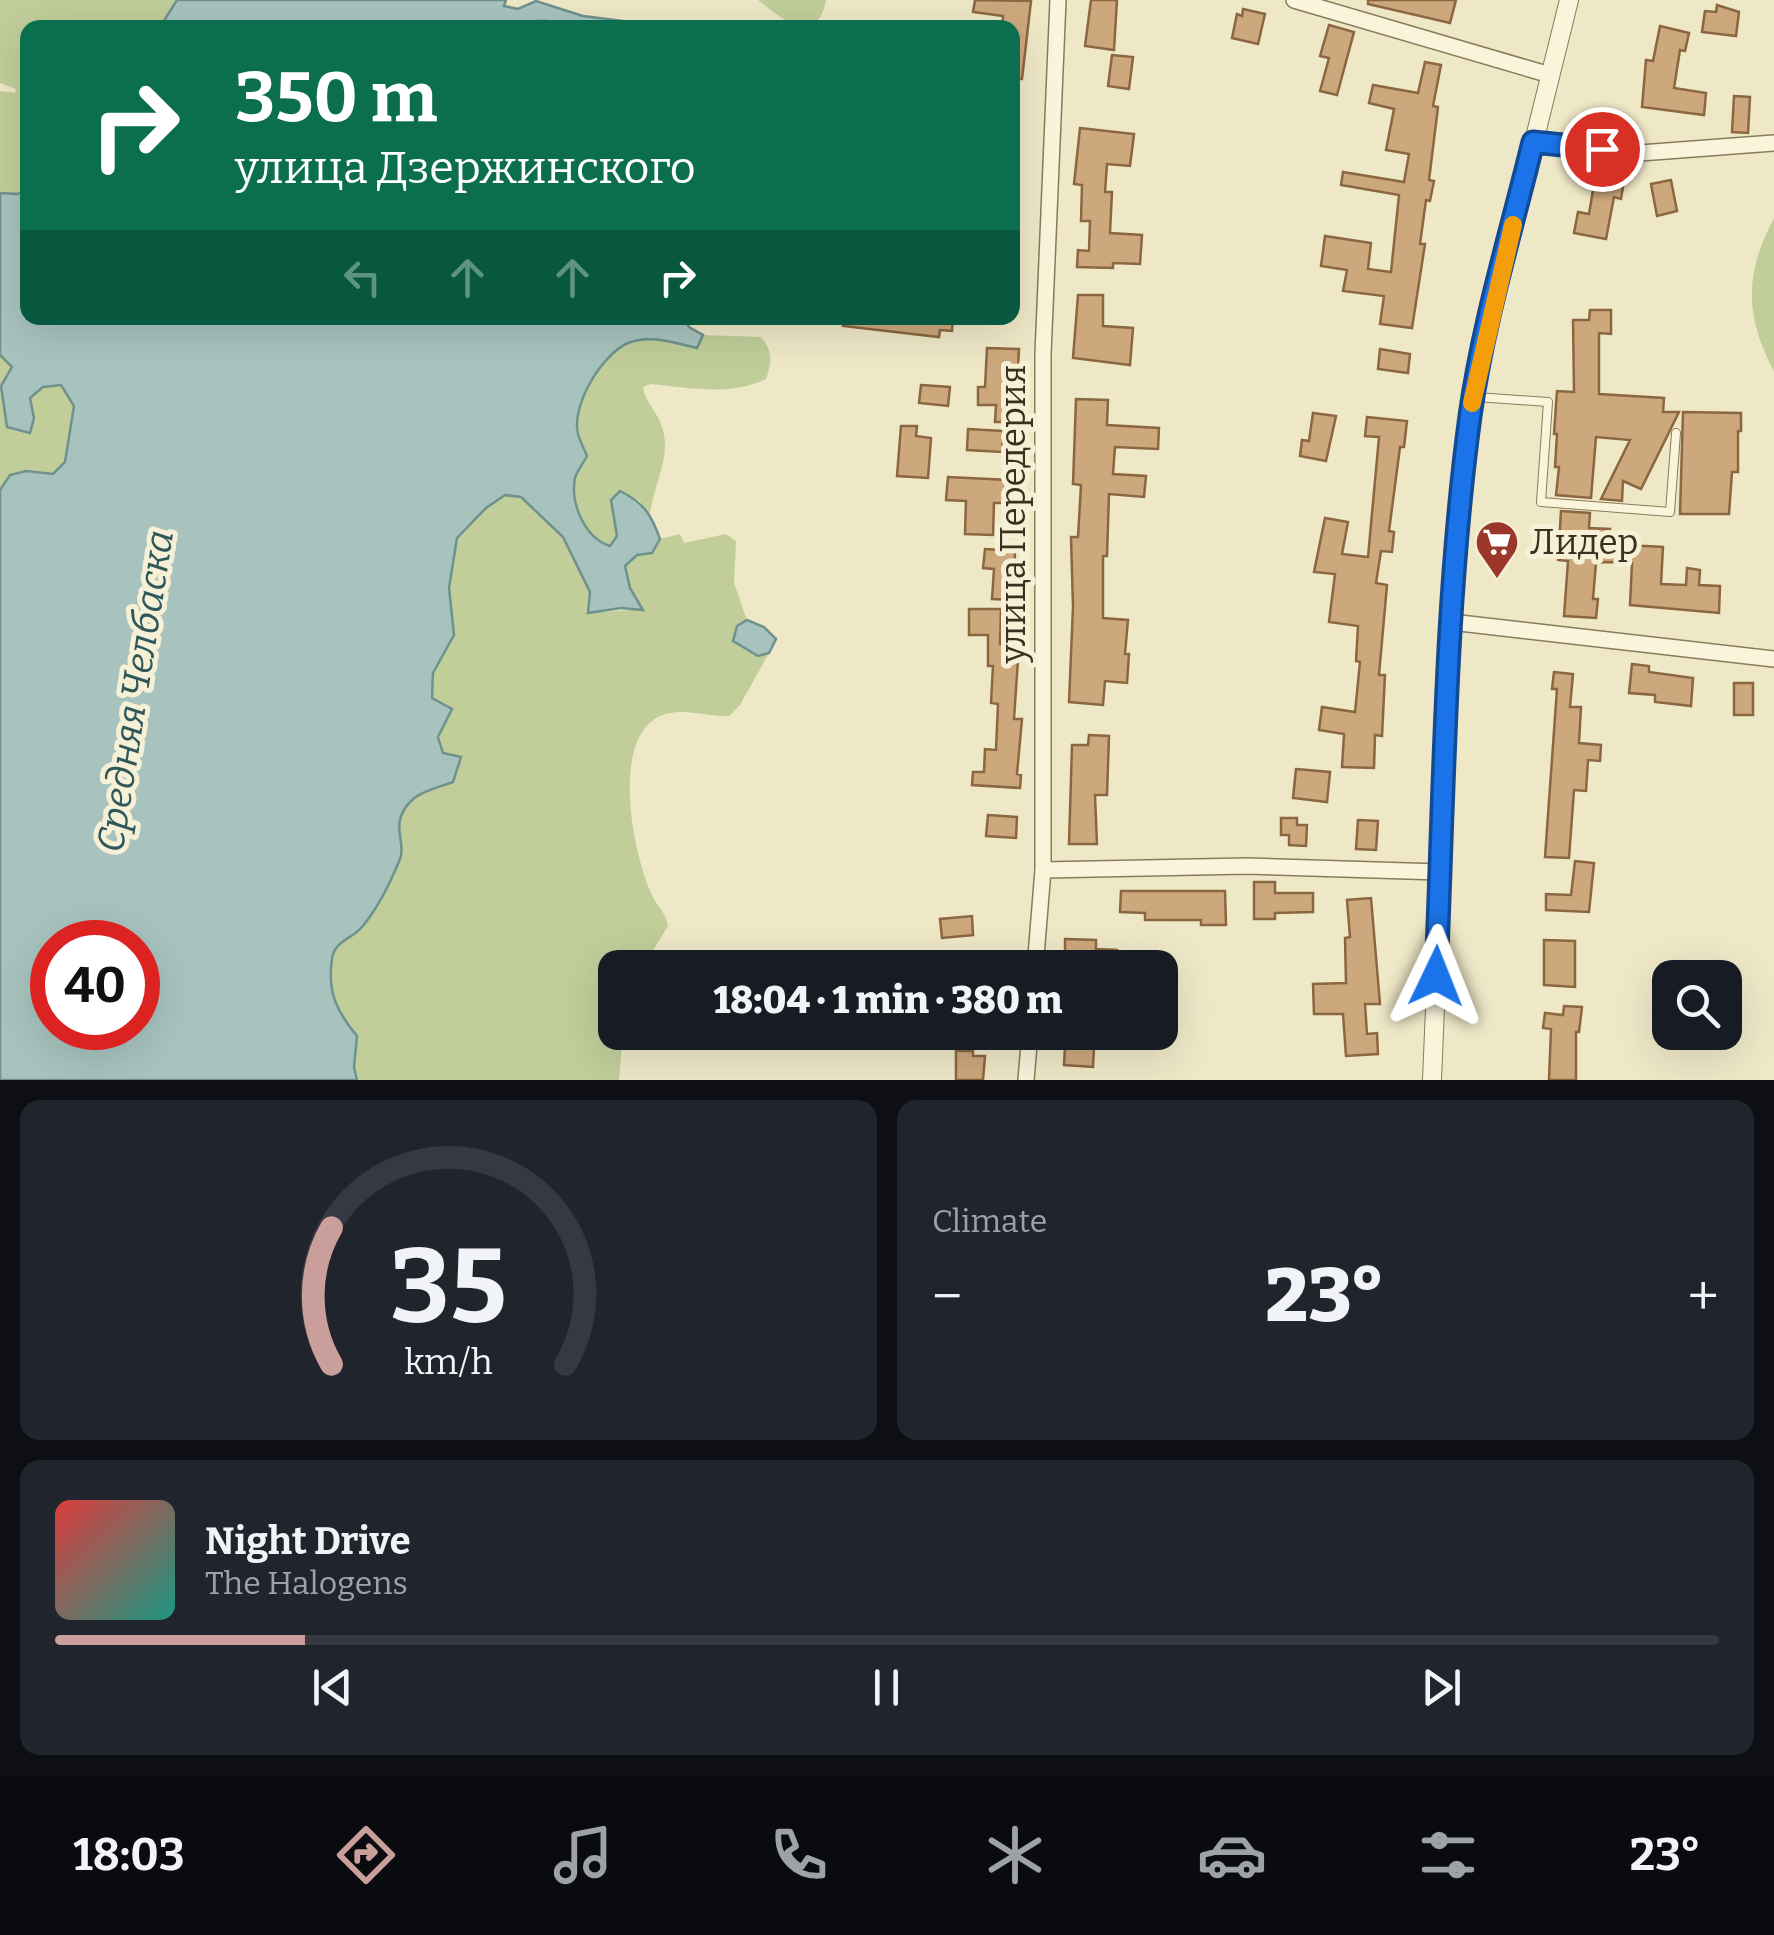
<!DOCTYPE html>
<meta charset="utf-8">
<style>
body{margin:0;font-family:Bitter,serif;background:#20242c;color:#f1f3f6;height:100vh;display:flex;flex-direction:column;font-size:38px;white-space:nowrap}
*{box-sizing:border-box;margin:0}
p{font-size:32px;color:#9ea1a6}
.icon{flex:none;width:55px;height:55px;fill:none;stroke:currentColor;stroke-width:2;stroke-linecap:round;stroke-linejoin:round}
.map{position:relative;height:1080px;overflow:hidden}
.side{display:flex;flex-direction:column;gap:20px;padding:20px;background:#0d0f14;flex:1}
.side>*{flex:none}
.guide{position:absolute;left:20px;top:20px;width:1000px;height:305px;border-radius:20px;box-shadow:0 10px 40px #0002;background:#0b6e4f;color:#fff;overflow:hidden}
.tools{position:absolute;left:1652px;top:960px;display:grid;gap:20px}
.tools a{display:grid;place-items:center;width:90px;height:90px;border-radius:20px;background:#171b24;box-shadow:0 10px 40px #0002;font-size:50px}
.speed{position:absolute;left:30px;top:920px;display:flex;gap:20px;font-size:50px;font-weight:700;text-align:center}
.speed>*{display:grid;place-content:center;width:130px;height:130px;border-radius:50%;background:#171b24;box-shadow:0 10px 40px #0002;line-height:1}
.speed .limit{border:15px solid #d22;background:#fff;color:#111}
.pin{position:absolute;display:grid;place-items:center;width:85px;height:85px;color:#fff;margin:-42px;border:5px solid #fff;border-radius:50%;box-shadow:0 2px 10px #0007}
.me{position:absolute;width:110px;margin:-55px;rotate:2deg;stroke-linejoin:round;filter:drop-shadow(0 0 8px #0008)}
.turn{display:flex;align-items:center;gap:35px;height:210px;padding:0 50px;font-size:45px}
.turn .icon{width:130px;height:130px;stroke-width:2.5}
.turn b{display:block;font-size:70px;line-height:85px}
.lanes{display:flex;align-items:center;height:95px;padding:0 50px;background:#0003;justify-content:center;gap:50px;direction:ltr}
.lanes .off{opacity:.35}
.big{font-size:75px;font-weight:800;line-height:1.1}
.side .tile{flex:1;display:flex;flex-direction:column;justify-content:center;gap:15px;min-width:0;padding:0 35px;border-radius:20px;background:#20242c}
.side .dial{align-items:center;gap:0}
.dial svg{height:260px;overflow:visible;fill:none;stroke:#363941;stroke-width:7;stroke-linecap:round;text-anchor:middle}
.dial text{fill:#f1f3f6;stroke:none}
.song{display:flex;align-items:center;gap:30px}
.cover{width:120px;height:120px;border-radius:15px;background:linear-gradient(135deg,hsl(0 70% 55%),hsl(170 70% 35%))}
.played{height:10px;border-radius:5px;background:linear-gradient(90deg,#ca9f9b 15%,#363941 15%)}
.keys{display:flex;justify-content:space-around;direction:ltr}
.heat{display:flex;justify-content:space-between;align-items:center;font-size:55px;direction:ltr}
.side .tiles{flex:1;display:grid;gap:20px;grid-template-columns:1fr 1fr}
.tile:last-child{grid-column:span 2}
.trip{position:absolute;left:598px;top:950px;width:580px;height:100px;border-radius:20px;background:#171b24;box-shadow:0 10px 40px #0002;font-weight:800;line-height:100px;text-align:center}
.tabs{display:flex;height:160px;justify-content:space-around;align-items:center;background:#090b0e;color:#9ea1a6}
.tabs .icon{width:70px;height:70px}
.tabs .active{color:#ca9f9b}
.tabs b{font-size:45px;color:#f1f3f6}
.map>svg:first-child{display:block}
.green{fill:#c1ce9a}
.water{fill:#a8c3be;stroke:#6e928d;stroke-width:2.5;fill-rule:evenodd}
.building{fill:#cda87c;stroke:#8b6741;stroke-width:2.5}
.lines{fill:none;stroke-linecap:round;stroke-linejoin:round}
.service-casing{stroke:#8b7b5c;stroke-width:10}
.minor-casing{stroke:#8b7b5c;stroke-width:18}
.tertiary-casing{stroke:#8b7b5c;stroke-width:20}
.service{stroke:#f9f4da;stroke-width:8}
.minor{stroke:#f9f4da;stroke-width:15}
.tertiary{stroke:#f9f4da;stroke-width:18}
.route-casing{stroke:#114b97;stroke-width:25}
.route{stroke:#1a73e8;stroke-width:18}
.slow{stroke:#f59e0b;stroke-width:18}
.labels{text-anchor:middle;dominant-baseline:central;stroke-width:10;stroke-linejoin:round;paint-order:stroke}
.street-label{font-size:35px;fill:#3b301f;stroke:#f6f1d6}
.poi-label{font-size:35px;fill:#3b301f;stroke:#f6f1d6;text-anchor:start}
.water-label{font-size:38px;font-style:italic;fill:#2f585b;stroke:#f6f1d6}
</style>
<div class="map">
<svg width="1774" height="1080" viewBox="0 0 1774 1080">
<rect width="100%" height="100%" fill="#efe8c7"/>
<g class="green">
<polygon points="0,0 177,0 160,27 28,28 27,189 19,194 0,193 0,91 15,93 16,89 0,83"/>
<path d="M758 0H826C817 49 779 17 758 0Z"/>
<path d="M1774 218V372C1745 315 1744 275 1774 218Z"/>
<path d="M703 335 761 337C773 351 772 362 766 379 730 396 690 388 651 384L643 387C645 402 656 410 661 424 673 454 654 483 650 513L638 500 610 547C585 537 570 504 575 478 577 471 584 462 587 456 584 449 580 441 578 434 571 406 601 355 627 344 649 334 675 343 696 347Z"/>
<polygon points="0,355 12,367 34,418 30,398 43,387 61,385 74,406 65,462 53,474 26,471 0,490"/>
<path d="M506 495C544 498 580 553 589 589 591 596 589 605 589 613L642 609 630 588 625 566 637 555 652 552 660 539 680 534 684 543 726 534 736 541 734 583 747 620 737 626 758 656 769 653 740 705 729 716C708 717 686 708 666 714 607 730 633 860 654 899 660 910 666 913 668 926L643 967 615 968V1032L623 1033 619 1080H357L354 1067 357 1036C337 1012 327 992 332 959 334 941 352 939 362 927 378 909 391 881 400 859 407 841 389 824 411 801 421 791 440 787 453 782L461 757 443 753 432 698 433 673 454 635 449 588 457 538 486 508Z"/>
</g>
<g class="water">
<path d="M177 0H506L504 6 518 9 536 1 583 16 671 27C646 28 622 29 597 28 562 26 546 13 510 28L160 27Z"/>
<path d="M27 189 28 318H684L689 327 703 335 697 348C675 343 649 334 628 343 601 355 571 406 578 434 580 441 584 449 587 456 584 462 577 471 575 478 570 504 585 538 610 546L617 536 611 500 620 491C644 503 651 514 660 539L652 553 637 555 625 566 630 588 643 610 621 608 588 613 590 592 563 537 521 497 505 495 486 508 457 538 449 588 454 635 433 673 432 698 452 709 438 737 443 753 461 757 453 782C440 787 421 791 411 801 388 824 407 842 400 859 391 881 378 908 362 927 352 939 334 941 332 959 327 992 337 1012 357 1036L354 1067 357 1080H0V490L10 475 26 471 53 474 65 462 74 406 61 385 43 387 30 398 34 418 30 433 7 427 1 386 12 367 0 355V193L18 194ZM52 942H138V1028H52Z"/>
<polygon points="747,620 764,627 776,639 769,653 758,656 733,641 737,626"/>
</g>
<g class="building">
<polygon points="975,0 1031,1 1022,79 1012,79 1012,28 1002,28 1003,16 973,12"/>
<polygon points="1091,0 1117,0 1114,50 1085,46"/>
<polygon points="1368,0 1456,0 1450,23 1368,4"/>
<polygon points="1717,5 1739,12 1736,36 1702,32 1705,11 1716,12"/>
<polygon points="1243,9 1265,14 1258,44 1232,38 1237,14 1242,16"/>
<polygon points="1329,25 1354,32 1337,95 1320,91 1329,58 1320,56"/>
<polygon points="1660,26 1689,33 1685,51 1680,50 1674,88 1706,93 1704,115 1642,107 1646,60 1653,61"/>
<polygon points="1112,55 1133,57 1129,89 1108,86"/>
<polygon points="1425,62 1441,65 1433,106 1438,107 1429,180 1434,181 1430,201 1426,200 1420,244 1425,244 1412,328 1380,324 1384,296 1343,291 1347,270 1321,266 1325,236 1371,243 1368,269 1391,272 1399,195 1341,185 1343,172 1404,182 1409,154 1386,150 1394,109 1369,103 1373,85 1418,93"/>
<polygon points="1734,96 1750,97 1748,133 1732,132"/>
<polygon points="1080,128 1134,134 1130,166 1107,164 1105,192 1112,192 1110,233 1142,235 1140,264 1113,263 1113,268 1077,267 1078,250 1089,251 1090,221 1081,221 1082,185 1074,184"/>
<polygon points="1598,160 1627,163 1621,199 1614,197 1606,239 1574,233 1578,212 1589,214"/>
<polygon points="1671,180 1677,211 1657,216 1651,184"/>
<polygon points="1078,295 1103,295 1103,326 1133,328 1130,365 1073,358"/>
<polygon points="1590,310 1611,310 1611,334 1599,333 1599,394 1664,398 1663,412 1679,412 1641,489 1623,481 1622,501 1601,499 1630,440 1596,437 1591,498 1556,495 1559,467 1555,467 1557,434 1554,434 1557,391 1574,392 1573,320 1589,320"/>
<polygon points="844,318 953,318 952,331 940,330 939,337 843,326"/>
<polygon points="987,348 1019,349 1018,367 1006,366 1007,410 1014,410 1013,422 995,422 996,405 978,405 978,387 985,387"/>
<polygon points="1380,349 1410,354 1408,373 1378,369"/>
<polygon points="921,385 950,387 948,406 919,403"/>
<polygon points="1076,399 1108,400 1107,425 1159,428 1158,449 1115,447 1113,474 1146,476 1144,497 1109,494 1107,556 1103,556 1103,618 1128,620 1125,654 1129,654 1127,683 1105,681 1103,705 1069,702 1073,607 1071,537 1078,537 1081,485 1073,484"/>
<polygon points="1683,412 1741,413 1741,431 1738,431 1738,472 1732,472 1729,514 1680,514"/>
<polygon points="1313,413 1336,416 1326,461 1300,456 1302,440 1309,441"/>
<polygon points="1367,417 1407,421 1404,447 1400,447 1389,531 1394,532 1392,552 1381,551 1376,583 1387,585 1379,675 1385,675 1382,736 1375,735 1374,768 1342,767 1344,734 1319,730 1322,707 1355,712 1360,662 1356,661 1358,626 1329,622 1335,574 1314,572 1325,518 1348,522 1342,554 1368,557 1379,437 1365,436"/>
<polygon points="901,426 917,426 916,436 931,438 928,478 897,476"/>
<polygon points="968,429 1003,431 1002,452 967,450"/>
<polygon points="948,477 1009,480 1008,503 994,503 993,535 965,534 966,501 946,500"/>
<polygon points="1561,511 1590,513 1589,528 1610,529 1609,544 1663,547 1661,584 1686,585 1687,568 1700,570 1699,585 1720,586 1719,613 1630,605 1632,563 1607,562 1596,563 1593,599 1598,599 1596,618 1564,616 1568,561 1558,560"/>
<polygon points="985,549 1015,551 1014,600 992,599 994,569 983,568"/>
<polygon points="969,609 1001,609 1000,644 1019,645 1014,719 1022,719 1017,774 1021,775 1020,788 972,785 973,772 984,772 985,749 996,750 998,704 991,703 993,666 988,666 988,635 969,635"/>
<polygon points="1632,664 1649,666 1649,672 1693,678 1691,706 1655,702 1655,695 1629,693"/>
<polygon points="1554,672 1573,674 1570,707 1581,707 1579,743 1601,745 1600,761 1588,760 1586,791 1574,790 1569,858 1545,857 1557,689 1552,689"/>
<rect x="1734" y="683" width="19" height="32"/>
<polygon points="1089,735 1109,736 1107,795 1095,795 1097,844 1069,844 1072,745 1088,745"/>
<polygon points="1296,769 1330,772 1327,802 1293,798"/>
<polygon points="988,815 1017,817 1016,838 986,836"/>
<polygon points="1281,818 1297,818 1297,825 1307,825 1306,846 1289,845 1289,835 1281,835"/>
<polygon points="1358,820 1378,821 1376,850 1356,849"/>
<polygon points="1575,861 1594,863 1589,912 1546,910 1546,894 1571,895"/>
<polygon points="1254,882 1275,882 1275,893 1313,893 1313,912 1275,913 1275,919 1254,919"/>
<polygon points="1121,891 1225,891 1226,925 1201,925 1201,920 1145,920 1145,913 1120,912"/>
<polygon points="1371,898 1380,1004 1365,1004 1367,1034 1377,1033 1378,1054 1346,1056 1343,1014 1314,1014 1313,984 1346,983 1345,938 1350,937 1347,900"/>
<polygon points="972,916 973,935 942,938 940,919"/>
<polygon points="1065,939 1096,940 1096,949 1117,950 1116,965 1065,964"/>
<polygon points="1544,940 1575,941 1575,987 1544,985"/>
<polygon points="1564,1006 1582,1007 1579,1032 1576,1032 1576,1080 1549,1080 1551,1029 1543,1028 1545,1013 1563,1015"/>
<polygon points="1065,1046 1094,1047 1093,1067 1064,1065"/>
<polygon points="956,1051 973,1051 973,1056 985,1056 983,1080 956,1080"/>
</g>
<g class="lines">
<g class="service-casing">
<polyline id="service" points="1476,397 1548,402 1541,502 1670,512 1676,433"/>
</g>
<g class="minor-casing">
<g id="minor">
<polyline points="1294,0 1550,75"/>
<polyline points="1533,142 1640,153 1774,143"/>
<polyline points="1451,622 1774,659"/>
<polyline points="1043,870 1247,866 1440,872"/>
<polyline points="1035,968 1043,870 1043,354 1058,0"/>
<polyline points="1026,1080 1030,1032"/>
</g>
</g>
<g class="tertiary-casing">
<polyline id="tertiary" points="1432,1080 1451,622 1470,413 1480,360 1569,0"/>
</g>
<use href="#service" class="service"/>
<use href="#minor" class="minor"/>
<use href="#tertiary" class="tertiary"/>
</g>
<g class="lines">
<g class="route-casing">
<path id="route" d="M1436 976C1444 790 1445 601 1470 416 1483 323 1511 232 1533 142L1602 149"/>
</g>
<use href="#route" class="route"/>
<polyline class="slow" points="1472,403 1513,225"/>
</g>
<defs>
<g id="supermarket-pin" transform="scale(2.25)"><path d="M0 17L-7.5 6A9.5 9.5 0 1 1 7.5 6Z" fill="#9b382b" stroke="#f6f1d6"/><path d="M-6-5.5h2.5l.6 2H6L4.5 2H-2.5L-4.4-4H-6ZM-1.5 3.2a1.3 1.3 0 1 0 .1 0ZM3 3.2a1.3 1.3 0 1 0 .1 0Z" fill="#fff"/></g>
</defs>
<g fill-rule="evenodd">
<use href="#supermarket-pin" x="1497" y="542"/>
</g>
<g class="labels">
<g class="street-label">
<text transform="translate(1013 514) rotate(-90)">улица Передерия</text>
</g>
<g class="poi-label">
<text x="1530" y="542">Лидер</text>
</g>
<g class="water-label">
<text transform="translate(135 691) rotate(-81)">Средняя Челбаска</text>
</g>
</g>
</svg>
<div class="tools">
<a><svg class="icon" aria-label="search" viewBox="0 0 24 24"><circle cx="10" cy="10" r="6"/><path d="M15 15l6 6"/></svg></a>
</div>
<div class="speed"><div class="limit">40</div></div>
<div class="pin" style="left:1602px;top:149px;background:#d93025"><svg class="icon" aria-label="arrive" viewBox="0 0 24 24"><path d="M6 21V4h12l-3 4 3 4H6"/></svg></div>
<svg class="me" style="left:1436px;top:976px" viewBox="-20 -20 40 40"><path d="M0-17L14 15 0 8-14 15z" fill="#1a73e8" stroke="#fff" stroke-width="4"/></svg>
<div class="trip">18:04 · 1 min · 380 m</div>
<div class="guide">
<div class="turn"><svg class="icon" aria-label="right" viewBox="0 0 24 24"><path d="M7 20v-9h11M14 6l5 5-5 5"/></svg><div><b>350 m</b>улица Дзержинского</div></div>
<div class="lanes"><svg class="icon off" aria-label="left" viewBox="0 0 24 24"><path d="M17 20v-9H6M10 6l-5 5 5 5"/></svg><svg class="icon off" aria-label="ahead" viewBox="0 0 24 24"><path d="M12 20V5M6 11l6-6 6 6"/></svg><svg class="icon off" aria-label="ahead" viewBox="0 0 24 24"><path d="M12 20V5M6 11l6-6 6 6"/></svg><svg class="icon" aria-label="right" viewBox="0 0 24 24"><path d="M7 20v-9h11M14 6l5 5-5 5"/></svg></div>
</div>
</div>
<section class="side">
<div class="tiles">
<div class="tile dial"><svg viewBox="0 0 100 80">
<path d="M14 69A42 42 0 1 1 86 69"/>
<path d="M14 69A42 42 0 0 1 14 27" stroke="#ca9f9b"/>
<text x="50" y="56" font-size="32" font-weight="700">35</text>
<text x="50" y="72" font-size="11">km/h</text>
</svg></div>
<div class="tile"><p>Climate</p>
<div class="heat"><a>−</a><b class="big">23°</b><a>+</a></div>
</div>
<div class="tile">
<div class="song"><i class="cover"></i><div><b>Night Drive</b><p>The Halogens</p></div></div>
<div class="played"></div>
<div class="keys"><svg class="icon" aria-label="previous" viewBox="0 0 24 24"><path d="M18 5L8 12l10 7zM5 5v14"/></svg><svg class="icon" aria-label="pause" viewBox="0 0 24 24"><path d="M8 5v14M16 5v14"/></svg><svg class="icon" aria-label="next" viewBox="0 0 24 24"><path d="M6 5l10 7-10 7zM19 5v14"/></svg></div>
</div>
</div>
</section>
<nav class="tabs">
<b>18:03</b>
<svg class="icon active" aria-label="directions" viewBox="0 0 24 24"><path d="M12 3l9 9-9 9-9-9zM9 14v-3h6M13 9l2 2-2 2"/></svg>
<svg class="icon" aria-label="music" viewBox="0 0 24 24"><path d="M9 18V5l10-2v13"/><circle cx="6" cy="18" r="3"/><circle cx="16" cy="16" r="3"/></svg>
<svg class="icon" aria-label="phone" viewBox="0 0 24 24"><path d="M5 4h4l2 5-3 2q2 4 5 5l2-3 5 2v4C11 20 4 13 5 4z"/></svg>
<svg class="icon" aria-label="climate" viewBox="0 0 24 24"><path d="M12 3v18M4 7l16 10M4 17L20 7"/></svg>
<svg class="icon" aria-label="car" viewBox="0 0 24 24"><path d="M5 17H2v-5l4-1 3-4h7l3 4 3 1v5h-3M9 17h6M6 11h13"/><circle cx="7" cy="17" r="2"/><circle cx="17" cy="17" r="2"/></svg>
<svg class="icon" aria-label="filters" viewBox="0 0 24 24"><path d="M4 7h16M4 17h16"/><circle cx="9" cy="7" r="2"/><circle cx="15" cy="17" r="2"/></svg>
<b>23°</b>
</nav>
